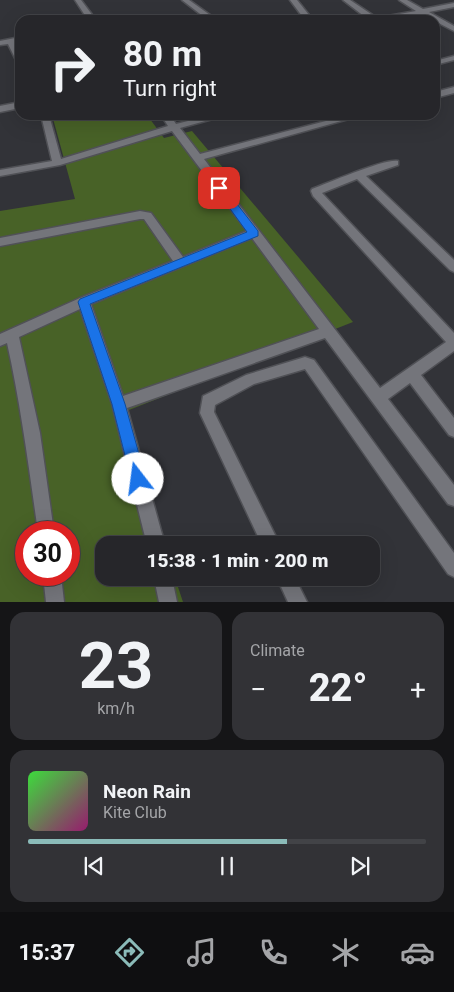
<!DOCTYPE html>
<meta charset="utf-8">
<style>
body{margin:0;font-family:Roboto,sans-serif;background:#323236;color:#f1f3f6;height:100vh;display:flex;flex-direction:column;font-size:19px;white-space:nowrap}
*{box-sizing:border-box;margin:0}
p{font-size:16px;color:#a4a5a8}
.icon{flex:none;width:28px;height:28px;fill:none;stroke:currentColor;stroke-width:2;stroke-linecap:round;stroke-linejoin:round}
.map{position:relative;height:602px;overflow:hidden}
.panel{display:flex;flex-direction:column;gap:10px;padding:10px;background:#151517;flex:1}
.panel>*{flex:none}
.banner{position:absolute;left:15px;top:15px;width:425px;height:105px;border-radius:15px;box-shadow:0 5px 20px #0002,0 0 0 1px #424347;background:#26262a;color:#f1f3f6;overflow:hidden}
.speed{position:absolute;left:15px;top:521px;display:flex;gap:10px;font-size:25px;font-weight:700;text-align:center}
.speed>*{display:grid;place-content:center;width:65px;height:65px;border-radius:50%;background:#26262a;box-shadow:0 5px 20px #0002,0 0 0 1px #424347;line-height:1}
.speed .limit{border:8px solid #d22;background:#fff;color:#111}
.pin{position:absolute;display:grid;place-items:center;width:42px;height:42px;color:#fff;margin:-21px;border-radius:10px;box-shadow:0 2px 8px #0006}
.me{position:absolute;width:55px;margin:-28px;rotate:345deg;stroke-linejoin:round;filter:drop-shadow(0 0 4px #0008)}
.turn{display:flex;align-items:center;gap:18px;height:105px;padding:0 25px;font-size:22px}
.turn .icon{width:65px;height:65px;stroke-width:2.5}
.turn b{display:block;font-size:35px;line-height:42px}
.big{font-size:38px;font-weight:800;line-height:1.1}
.panel .card{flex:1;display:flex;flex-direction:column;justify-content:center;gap:8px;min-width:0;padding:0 18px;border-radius:15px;background:#323236}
.panel .dial{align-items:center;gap:0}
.dial b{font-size:65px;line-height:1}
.song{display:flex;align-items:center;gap:15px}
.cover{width:60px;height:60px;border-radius:8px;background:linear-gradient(135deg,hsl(120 70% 55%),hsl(320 70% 35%))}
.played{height:5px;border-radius:2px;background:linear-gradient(90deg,#8bbbb9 65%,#424347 65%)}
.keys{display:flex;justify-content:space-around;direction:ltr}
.heat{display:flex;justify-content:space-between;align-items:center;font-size:28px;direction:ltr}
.panel .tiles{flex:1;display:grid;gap:10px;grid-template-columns:1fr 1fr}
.card:last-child{grid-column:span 2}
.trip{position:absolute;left:95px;top:536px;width:285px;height:50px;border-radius:15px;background:#26262a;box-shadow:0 5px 20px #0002,0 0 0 1px #424347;font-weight:800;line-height:50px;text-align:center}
.dock{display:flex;height:80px;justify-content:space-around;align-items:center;background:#0f0f11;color:#a4a5a8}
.dock .icon{width:35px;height:35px}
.dock .current{color:#8bbbb9}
.dock b{font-size:22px;color:#f1f3f6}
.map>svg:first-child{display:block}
.green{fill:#486227;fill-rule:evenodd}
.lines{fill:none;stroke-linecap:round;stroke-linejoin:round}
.minor-casing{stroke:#505156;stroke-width:3}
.minor{fill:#74757b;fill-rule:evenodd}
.route{fill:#1a73e8;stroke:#114b97}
</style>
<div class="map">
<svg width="454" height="602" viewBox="0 0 454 602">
<rect width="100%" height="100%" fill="#323338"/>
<path class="green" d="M52 115H147L164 138 192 131 353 322 124 412 165 545H104V578H175L183 602H0V211L75 199ZM26 532H69V575H26Z"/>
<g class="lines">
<g class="minor-casing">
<g id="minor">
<polygon points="75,0 81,0 96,20 88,20"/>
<polygon points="182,0 189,0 217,20 208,20"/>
<polygon points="290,0 297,0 313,20 305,20"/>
<polygon points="343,0 350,0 377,18 416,11 399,0 407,0 423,9 454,3 454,7 429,12 454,26 454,31 421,14 390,20 369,20"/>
<polygon points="20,37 20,41 15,42 20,52 20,62 16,60 8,44 0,45 0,41"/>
<polygon points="454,56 454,60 435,65 435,61"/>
<polygon points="454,87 454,93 435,98 435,92"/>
<polygon points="20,102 20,108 0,112 0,106"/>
<path d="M41 115H49L61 159 168 126 161 115H170L176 124 212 115H227L180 128 200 154 349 115H363L204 159 380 388 446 342 313 196 311 191 312 189C328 183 386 158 398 161V165L366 176 454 260V272L450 270 357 179 322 193 454 333V351L421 375 454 418V437L449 435 410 383 388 399 454 485V506L448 504 325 338 127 408 165 545H147L112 404 80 309 19 337 40 433 54 532H38C29 469 21 406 7 343L0 346V334L80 298 173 261 144 219H140L0 246V238L140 211 151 213 183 257 247 231 172 131 60 165 0 176V170L52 161ZM252 238 319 329 123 396 91 304Z"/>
<polygon points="305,357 314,360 454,553 454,577 448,574 305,369 254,384 215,405 214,412 280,545 262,545 200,413 203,396 246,375"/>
<polygon points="43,575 61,575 64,602 46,602"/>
<polygon points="154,578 172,578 177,602 159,602"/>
<polygon points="277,578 295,578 307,602 288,602"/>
</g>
</g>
<use href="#minor" class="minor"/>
</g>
<polygon class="route" points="219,185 223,186 258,231 258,236 90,304 125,404 146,479 144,484 138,486 133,484 131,479 112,404 78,302 80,299 247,232 215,188"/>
</svg>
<div class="speed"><div class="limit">30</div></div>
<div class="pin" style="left:219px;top:188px;background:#d93025"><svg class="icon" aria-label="arrive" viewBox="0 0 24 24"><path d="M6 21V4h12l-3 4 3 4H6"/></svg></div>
<svg class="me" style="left:138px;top:479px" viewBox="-20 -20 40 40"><circle r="19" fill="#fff"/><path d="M0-13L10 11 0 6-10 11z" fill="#1a73e8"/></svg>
<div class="trip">15:38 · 1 min · 200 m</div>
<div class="banner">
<div class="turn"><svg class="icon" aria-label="right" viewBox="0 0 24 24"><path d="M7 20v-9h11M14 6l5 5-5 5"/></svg><div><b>80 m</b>Turn right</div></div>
</div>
</div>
<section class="panel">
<div class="tiles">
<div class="card dial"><b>23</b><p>km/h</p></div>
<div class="card"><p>Climate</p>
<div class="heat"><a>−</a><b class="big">22°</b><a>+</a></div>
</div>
<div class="card">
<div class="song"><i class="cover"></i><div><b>Neon Rain</b><p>Kite Club</p></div></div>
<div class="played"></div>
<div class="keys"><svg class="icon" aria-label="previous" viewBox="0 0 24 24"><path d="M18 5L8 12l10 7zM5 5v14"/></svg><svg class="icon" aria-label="pause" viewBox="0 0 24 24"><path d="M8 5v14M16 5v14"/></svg><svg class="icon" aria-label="next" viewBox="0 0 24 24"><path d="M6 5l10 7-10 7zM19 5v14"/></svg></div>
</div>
</div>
</section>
<nav class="dock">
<b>15:37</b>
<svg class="icon current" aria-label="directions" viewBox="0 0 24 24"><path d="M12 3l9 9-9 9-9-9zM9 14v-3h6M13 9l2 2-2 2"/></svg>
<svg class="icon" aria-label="music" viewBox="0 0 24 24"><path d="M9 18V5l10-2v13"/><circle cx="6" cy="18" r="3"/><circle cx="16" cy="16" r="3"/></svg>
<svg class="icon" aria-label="phone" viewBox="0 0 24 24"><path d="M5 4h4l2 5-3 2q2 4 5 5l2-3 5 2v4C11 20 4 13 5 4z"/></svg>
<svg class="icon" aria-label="climate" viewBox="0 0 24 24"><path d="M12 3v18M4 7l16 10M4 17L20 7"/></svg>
<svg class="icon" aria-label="car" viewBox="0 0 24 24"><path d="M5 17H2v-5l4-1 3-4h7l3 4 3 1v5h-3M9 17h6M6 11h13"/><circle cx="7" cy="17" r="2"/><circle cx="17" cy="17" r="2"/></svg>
</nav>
